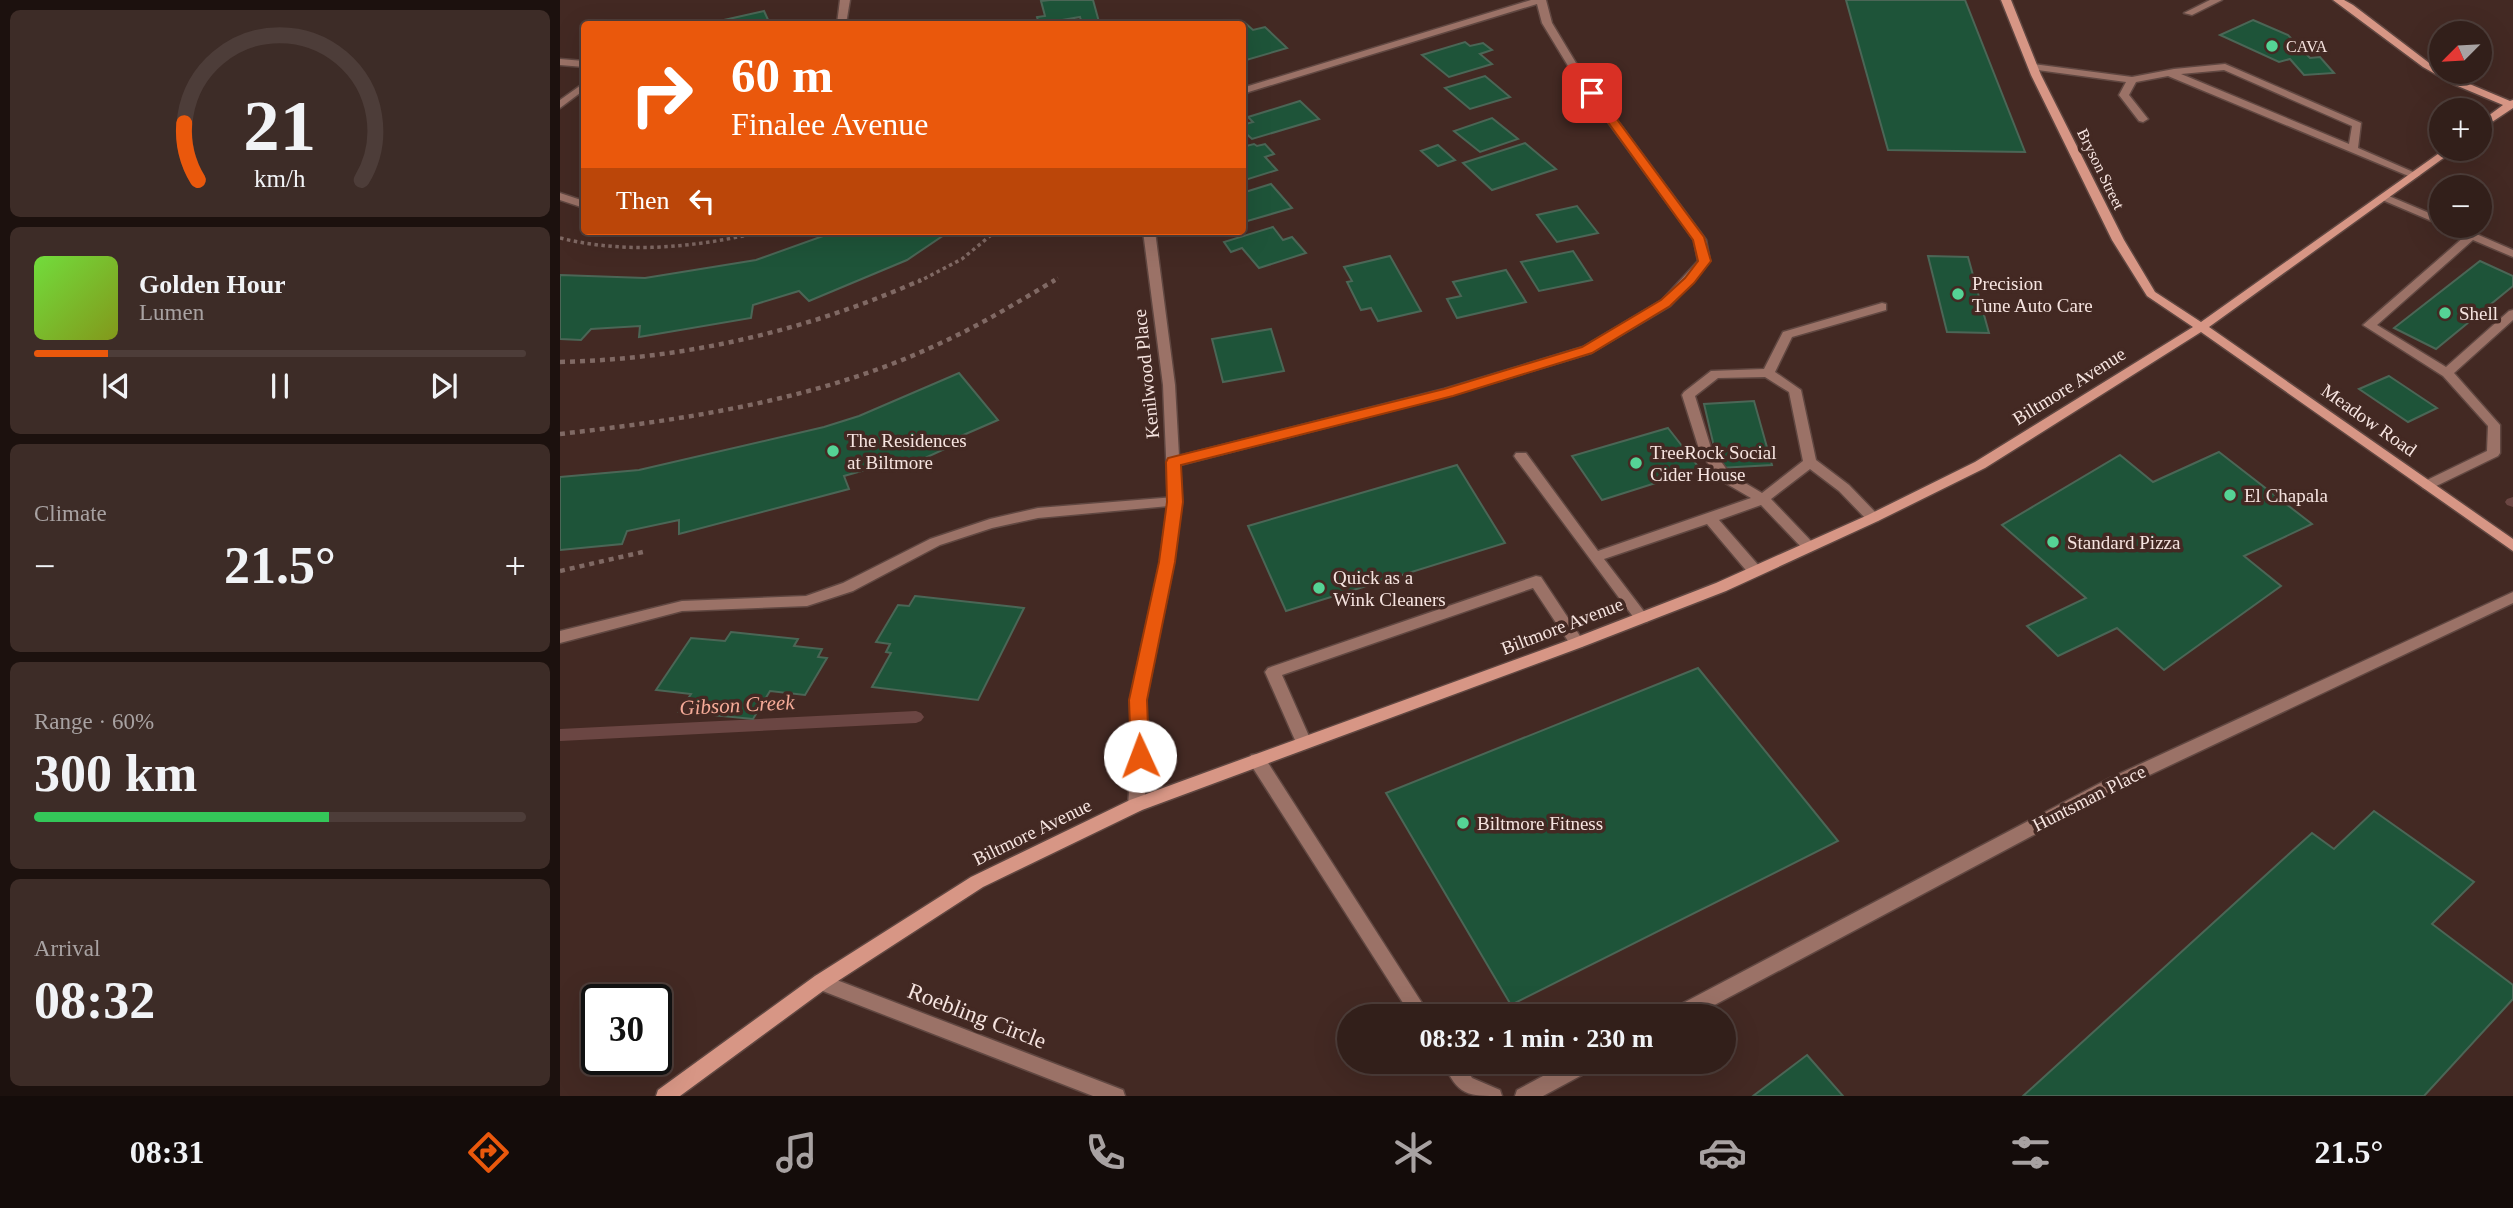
<!DOCTYPE html>
<meta charset="utf-8">
<style>
body{margin:0;font-family:Georgia,serif;background:#3d2c27;color:#f1f3f6;height:100vh;display:flex;flex-direction:column;font-size:26px;white-space:nowrap}
*{box-sizing:border-box;margin:0}
p{font-size:23px;color:#a8a2a2}
.icon{flex:none;width:38px;height:38px;fill:none;stroke:currentColor;stroke-width:2;stroke-linecap:round;stroke-linejoin:round}
.map{position:relative;flex:1;overflow:hidden}
.side{display:flex;flex-direction:column;gap:10px;padding:10px;background:#1c110e;width:560px}
.side>*{flex:none}
.hud{position:absolute;left:21px;top:21px;width:665px;height:214px;border-radius:7px;box-shadow:0 7px 28px #0002,0 0 0 2px #4d3d39;background:#ea580c;color:#fff;overflow:hidden}
.needle{width:46px;rotate:246deg}
.controls{position:absolute;left:1869px;top:21px;display:grid;gap:14px}
.controls a{display:grid;place-items:center;width:63px;height:63px;border-radius:50%;background:#321f1a;box-shadow:0 7px 28px #0002,0 0 0 2px #4d3d39;font-size:35px}
.speed{position:absolute;left:21px;top:984px;display:flex;gap:14px;font-size:35px;font-weight:700;text-align:center}
.speed>*{display:grid;place-content:center;width:91px;height:91px;border-radius:50%;background:#321f1a;box-shadow:0 7px 28px #0002,0 0 0 2px #4d3d39;line-height:1}
.speed .limit{border:4px solid #111;border-radius:10px;background:#fff;color:#111}
.pin{position:absolute;display:grid;place-items:center;width:60px;height:60px;color:#fff;margin:-30px;border-radius:14px;box-shadow:0 4px 10px #0006}
.me{position:absolute;width:77px;margin:-38px;rotate:358deg;stroke-linejoin:round;filter:drop-shadow(0 0 5px #0008)}
.turn{display:flex;align-items:center;gap:24px;height:147px;padding:0 35px;font-size:32px}
.turn .icon{width:91px;height:91px;stroke-width:2.5}
.turn b{display:block;font-size:49px;line-height:60px}
.then{display:flex;align-items:center;height:66px;padding:0 35px;background:#0003;gap:14px;font-size:26px}
.big{font-size:52px;font-weight:800;line-height:1.1}
.side .widget{flex:1;display:flex;flex-direction:column;justify-content:center;gap:10px;min-width:0;padding:0 24px;border-radius:10px;background:#3d2c27}
.side .dial{align-items:center;gap:0}
.dial svg{height:182px;overflow:visible;fill:none;stroke:#4d3d39;stroke-width:7;stroke-linecap:round;text-anchor:middle}
.dial text{fill:#f1f3f6;stroke:none}
.song{display:flex;align-items:center;gap:21px}
.cover{width:84px;height:84px;border-radius:10px;background:linear-gradient(135deg,hsl(100 70% 55%),hsl(70 70% 35%))}
.played{height:7px;border-radius:4px;background:linear-gradient(90deg,#ea580c 15%,#4d3d39 15%)}
.keys{display:flex;justify-content:space-around;direction:ltr}
.heat{display:flex;justify-content:space-between;align-items:center;font-size:38px;direction:ltr}
.charge{height:10px;border-radius:5px;background:linear-gradient(90deg,#34c759 60%,#4d3d39 0)}
.trip{position:absolute;left:777px;top:1004px;width:399px;height:70px;border-radius:35px;background:#321f1a;box-shadow:0 7px 28px #0002,0 0 0 2px #4d3d39;font-weight:800;line-height:70px;text-align:center}
.tab-bar{display:flex;height:112px;justify-content:space-around;align-items:center;background:#140c0a;color:#a8a2a2}
.tab-bar .icon{width:49px;height:49px}
.tab-bar .on{color:#ea580c}
.tab-bar b{font-size:32px;color:#f1f3f6}
main{display:flex;flex:1;min-height:0}
.map>svg:first-child{display:block}
.lines{fill:none;stroke-linecap:round;stroke-linejoin:round}
.stream{fill:#6b4643;fill-rule:evenodd}
.building{fill:#1e5439;stroke:#4b6656;stroke-width:2}
.lane-casing{stroke:#604741;stroke-width:3}
.street-casing{stroke:#604741;stroke-width:3}
.secondary-casing{stroke:#604741;stroke-width:3}
.path-far1{stroke:#806964;stroke-width:3.5;stroke-dasharray:3.5 3.5;stroke-linecap:butt}
.path{stroke:#806964;stroke-width:4.5;stroke-dasharray:5 5;stroke-linecap:butt}
.lane{fill:#9b7267;fill-rule:evenodd}
.street{fill:#9b7267;fill-rule:evenodd}
.secondary{fill:#d79685;fill-rule:evenodd}
.route{fill:#ea580c;stroke:#983908;stroke-width:2}
.poi-dot{fill:#55d395;stroke:#432923;stroke-width:2.5}
.labels{text-anchor:middle;dominant-baseline:central;stroke-width:7;stroke-linejoin:round;paint-order:stroke}
.far-poi-label{font-size:16px;fill:#f6e4e0;stroke:#432923;text-anchor:start}
.far-street-label{font-size:16px;fill:#f6e4e0;stroke:#432923}
.poi-label{font-size:19px;fill:#f6e4e0;stroke:#432923;text-anchor:start}
.street-label{font-size:19px;fill:#f6e4e0;stroke:#432923}
.water-label{font-size:21px;font-style:italic;fill:#f5ab98;stroke:#432923}
.near-street-label{font-size:23px;fill:#f6e4e0;stroke:#432923}
</style>
<main>
<section class="side">
<div class="widget dial"><svg viewBox="0 0 100 80">
<path d="M14 69A42 42 0 1 1 86 69"/>
<path d="M14 69A42 42 0 0 1 8 44" stroke="#ea580c"/>
<text x="50" y="56" font-size="32" font-weight="700">21</text>
<text x="50" y="72" font-size="11">km/h</text>
</svg></div>
<div class="widget">
<div class="song"><i class="cover"></i><div><b>Golden Hour</b><p>Lumen</p></div></div>
<div class="played"></div>
<div class="keys"><svg class="icon" aria-label="previous" viewBox="0 0 24 24"><path d="M18 5L8 12l10 7zM5 5v14"/></svg><svg class="icon" aria-label="pause" viewBox="0 0 24 24"><path d="M8 5v14M16 5v14"/></svg><svg class="icon" aria-label="next" viewBox="0 0 24 24"><path d="M6 5l10 7-10 7zM19 5v14"/></svg></div>
</div>
<div class="widget"><p>Climate</p>
<div class="heat"><a>−</a><b class="big">21.5°</b><a>+</a></div>
</div>
<div class="widget"><p>Range · 60%</p><b class="big">300 km</b><div class="charge"></div></div>
<div class="widget"><p>Arrival</p><b class="big">08:32</b></div>
</section>
<div class="map">
<svg width="1953" height="1096" viewBox="0 0 1953 1096">
<rect width="100%" height="100%" fill="#432923"/>
<g class="lines">
<g class="stream">
<polygon points="1953,497 1953,507 1947,505 1945,502 1947,499"/>
<polygon points="356,711 361,713 364,717 361,721 356,723 0,741 0,729"/>
</g>
</g>
<g class="building">
<polygon points="490,0 533,0 539,22 522,24 520,17 479,24 477,17 485,16 481,1"/>
<polygon points="1286,0 1405,0 1465,152 1328,150"/>
<polygon points="204,11 210,24 166,24 164,20"/>
<polygon points="1693,20 1728,35 1750,58 1760,57 1774,73 1744,75 1730,59 1719,62 1660,35"/>
<polygon points="684,22 693,30 705,27 727,48 683,61 682,24 676,24"/>
<polygon points="905,42 910,46 923,43 932,50 920,54 932,64 889,77 862,55"/>
<polygon points="925,76 950,97 910,109 885,88"/>
<polygon points="740,101 759,119 692,139 682,130 682,125 693,122 688,117"/>
<polygon points="932,118 958,139 920,152 894,131"/>
<polygon points="965,143 996,169 932,190 903,163"/>
<polygon points="694,144 697,146 705,144 714,154 705,157 717,170 682,181 682,147"/>
<polygon points="878,145 895,160 878,166 861,151"/>
<polygon points="711,184 732,208 684,222 682,193"/>
<polygon points="1017,206 1038,233 997,242 977,215"/>
<polygon points="713,227 723,240 732,237 746,253 699,268 682,248 671,252 664,242"/>
<polygon points="277,231 390,231 347,260 249,301 239,291 193,305 191,318 79,337 80,326 31,329 21,340 0,339 0,275 85,278 196,260"/>
<polygon points="1013,251 1032,280 979,291 961,262"/>
<polygon points="830,256 861,311 818,321 811,308 801,310 787,282 792,281 784,267"/>
<polygon points="1368,256 1408,257 1429,333 1387,332"/>
<polygon points="1920,261 1953,276 1953,286 1876,349 1834,328"/>
<polygon points="946,270 966,302 897,318 887,299 901,296 893,282"/>
<polygon points="711,329 724,371 663,382 652,339"/>
<polygon points="399,373 438,420 401,436 404,440 337,471 333,462 284,476 289,489 119,534 119,520 67,531 62,544 0,550 0,477 79,470 264,427 299,416"/>
<polygon points="1829,376 1877,408 1848,422 1799,389"/>
<polygon points="1194,401 1212,465 1159,468 1144,404"/>
<polygon points="1108,428 1140,469 1042,500 1012,456"/>
<polygon points="1659,452 1752,524 1684,556 1721,586 1604,670 1557,628 1498,656 1467,626 1526,598 1442,525 1560,455 1593,482"/>
<polygon points="897,465 945,543 726,611 688,526"/>
<polygon points="355,596 464,608 418,700 312,687 331,653 326,652 330,644 316,642 338,605 349,606"/>
<polygon points="171,632 238,639 234,646 262,649 258,657 267,658 245,695 210,691 193,719 119,712 131,694 96,690 131,638 165,641"/>
<polygon points="1138,668 1278,841 951,1005 826,793"/>
<polygon points="1814,811 1914,882 1872,924 1953,985 1953,999 1864,1096 1463,1096 1752,833 1774,849"/>
<polygon points="1247,1055 1283,1096 1193,1096"/>
</g>
<g class="lines">
<g class="lane-casing">
<g id="lane">
<polygon points="1650,0 1662,0 1632,15 1624,13"/>
<path d="M1473 64 1572 77 1614 69 1665 64 1801 123 1798 148 1860 175 1855 178 1851 177 1608 76 1576 82 1569 95 1588 119 1583 122 1579 121 1559 95 1566 82 1470 69 1468 67ZM1664 70 1792 126 1789 144 1621 74Z"/>
<polygon points="0,193 24,201 24,208 0,200"/>
<polygon points="1824,194 1881,218 1881,225 1820,199 1819,197"/>
<polygon points="1883,226 1898,226 1953,250 1953,257 1913,240 1817,325 1886,367 1949,311 1953,310 1953,320 1894,373 1940,425 1940,453 1938,456 1868,490 1863,488 1861,485 1863,482 1927,451 1928,426 1883,376 1803,325 1904,237"/>
<path d="M1322 303 1326 304V310L1232 337 1215 372 1241 390 1256 460 1289 485 1318 515 1320 518 1318 521H1308L1279 491 1250 469 1211 499 1254 544 1256 547 1254 550H1244L1201 505 1159 520 1200 567 1202 571 1200 575H1190L1147 524 1044 559 1089 618 1087 622H1077L956 459 954 456 956 453H966L1038 551 1191 498 1160 480 1140 452 1122 395 1124 392 1151 371 1204 369 1223 332ZM1205 377 1229 392 1243 461 1202 493 1170 474 1151 448 1135 396 1158 378Z"/>
<polygon points="615,497 620,499 622,502 620,505 478,518 432,528 380,545 293,591 247,606 122,611 0,643 0,631 122,601 246,596 283,583 370,539 430,519 478,508"/>
<polygon points="976,576 981,577 1022,639 1024,643 1022,647 1012,647 973,588 722,675 752,743 750,747 744,749 738,747 705,672 708,668"/>
<polygon points="697,754 703,755 871,1017 852,1017 691,765 689,760 691,755"/>
<path d="M883 1062H902L912 1078 940 1090 942 1096C907 1096 898 1096 883 1062Z"/>
</g>
</g>
<g class="street-casing">
<g id="street">
<polygon points="280,0 290,0 286,24 277,24"/>
<polygon points="971,0 986,0 992,23 1022,73 1146,240 1150,261 1133,282 1110,306 1031,353 892,395 620,465 622,502 614,562 586,700 588,756 584,805 582,810 576,812 570,810 568,805 572,756 570,700 600,562 608,502 603,385 583,231 595,231 615,385 619,456 884,389 1023,347 1102,300 1138,261 1134,240 1013,74 982,23 977,4 682,94 682,88"/>
<polygon points="0,59 24,61 24,67 0,65"/>
<polygon points="24,83 24,90 0,108 0,100"/>
<polygon points="1953,592 1953,603 1560,789 1132,1017 1105,1017 1108,1011 1548,779"/>
<polygon points="261,974 563,1090 565,1096 533,1096 255,988 252,982 255,976"/>
<polygon points="1009,1062 1037,1062 1035,1068 983,1096 955,1096 957,1090"/>
</g>
</g>
<g class="secondary-casing">
<g id="secondary">
<polygon points="1441,0 1451,0 1481,75 1564,240 1595,292 1641,322 1885,149 1896,149 1649,327 1953,539 1953,551 1641,332 1425,468 1318,521 1166,591 1022,647 582,810 423,887 267,988 120,1096 96,1096 98,1090 255,976 411,877 570,800 1012,639 1156,583 1308,515 1415,462 1633,327 1587,296 1552,240 1471,75"/>
<polygon points="1773,0 1784,0 1793,5 1881,72 1950,101 1953,100 1953,108 1920,130 1920,122 1943,105 1893,84 1863,67"/>
</g>
</g>
<g class="path-far1">
<path d="M0 238C70 255 136 247 206 231"/>
<polyline points="358,282 402,259 436,231"/>
<polyline points="492,282 498,278"/>
</g>
<g class="path">
<path d="M0 362C126 359 246 331 361 280"/>
<path d="M0 434C130 419 264 399 383 342 422 324 458 302 495 280"/>
<polyline points="0,571 87,551"/>
</g>
<use href="#lane" class="lane"/>
<use href="#street" class="street"/>
<use href="#secondary" class="secondary"/>
</g>
<polygon class="route" points="1029,91 1036,91 1144,237 1151,261 1134,283 1110,306 1032,353 893,396 621,465 623,502 615,562 587,700 589,756 586,761 580,763 573,761 571,756 569,700 599,562 607,502 606,462 608,458 884,389 1022,347 1101,300 1125,278 1138,261 1133,240 1029,96"/>
<g class="poi-dot">
<circle cx="1712" cy="46" r="7"/>
<circle cx="1398" cy="294" r="7"/>
<circle cx="1885" cy="313" r="7"/>
<circle cx="273" cy="451" r="7"/>
<circle cx="1076" cy="463" r="7"/>
<circle cx="1670" cy="495" r="7"/>
<circle cx="1493" cy="542" r="7"/>
<circle cx="759" cy="588" r="7"/>
<circle cx="903" cy="823" r="7"/>
</g>
<g class="labels">
<g class="far-poi-label">
<text x="1726" y="46">CAVA</text>
</g>
<g class="far-street-label">
<text transform="translate(1541 169) rotate(64)">Bryson Street</text>
</g>
<g class="poi-label">
<text x="1412" y="283">Precision<tspan x="1412" dy="22">Tune Auto Care</tspan></text>
<text x="1899" y="313">Shell</text>
<text x="287" y="440">The Residences<tspan x="287" dy="22">at Biltmore</tspan></text>
<text x="1090" y="452">TreeRock Social<tspan x="1090" dy="22">Cider House</tspan></text>
<text x="1684" y="495">El Chapala</text>
<text x="1507" y="542">Standard Pizza</text>
<text x="773" y="577">Quick as a<tspan x="773" dy="22">Wink Cleaners</tspan></text>
<text x="917" y="823">Biltmore Fitness</text>
</g>
<g class="street-label">
<text transform="translate(586 374) rotate(-96)">Kenilwood Place</text>
<text transform="translate(1509 386) rotate(-32)">Biltmore Avenue</text>
<text transform="translate(1809 420) rotate(35)">Meadow Road</text>
<text transform="translate(1002 626) rotate(-21)">Biltmore Avenue</text>
<text transform="translate(1529 798) rotate(-27)">Huntsman Place</text>
<text transform="translate(472 832) rotate(-26)">Biltmore Avenue</text>
</g>
<g class="water-label">
<text transform="translate(177 705) rotate(-3)">Gibson Creek</text>
</g>
<g class="near-street-label">
<text transform="translate(417 1016) rotate(21)">Roebling Circle</text>
</g>
</g>
</svg>
<div class="controls">
<a><svg class="needle" viewBox="-14 -14 28 28"><path d="M0-13l5 13h-10z" fill="#e53935"/><path d="M0 13l5-13h-10z" fill="#a8a2a2"/></svg></a>
<a>+</a>
<a>−</a>
</div>
<div class="speed"><div class="limit">30</div></div>
<div class="pin" style="left:1032px;top:93px;background:#d93025"><svg class="icon" aria-label="arrive" viewBox="0 0 24 24"><path d="M6 21V4h12l-3 4 3 4H6"/></svg></div>
<svg class="me" style="left:580px;top:756px" viewBox="-20 -20 40 40"><circle r="19" fill="#fff"/><path d="M0-13L10 11 0 6-10 11z" fill="#ea580c"/></svg>
<div class="trip">08:32 · 1 min · 230 m</div>
<div class="hud">
<div class="turn"><svg class="icon" aria-label="right" viewBox="0 0 24 24"><path d="M7 20v-9h11M14 6l5 5-5 5"/></svg><div><b>60 m</b>Finalee Avenue</div></div>
<div class="then">Then<svg class="icon" aria-label="left" viewBox="0 0 24 24"><path d="M17 20v-9H6M10 6l-5 5 5 5"/></svg></div>
</div>
</div>
</main>
<nav class="tab-bar">
<b>08:31</b>
<svg class="icon on" aria-label="directions" viewBox="0 0 24 24"><path d="M12 3l9 9-9 9-9-9zM9 14v-3h6M13 9l2 2-2 2"/></svg>
<svg class="icon" aria-label="music" viewBox="0 0 24 24"><path d="M9 18V5l10-2v13"/><circle cx="6" cy="18" r="3"/><circle cx="16" cy="16" r="3"/></svg>
<svg class="icon" aria-label="phone" viewBox="0 0 24 24"><path d="M5 4h4l2 5-3 2q2 4 5 5l2-3 5 2v4C11 20 4 13 5 4z"/></svg>
<svg class="icon" aria-label="climate" viewBox="0 0 24 24"><path d="M12 3v18M4 7l16 10M4 17L20 7"/></svg>
<svg class="icon" aria-label="car" viewBox="0 0 24 24"><path d="M5 17H2v-5l4-1 3-4h7l3 4 3 1v5h-3M9 17h6M6 11h13"/><circle cx="7" cy="17" r="2"/><circle cx="17" cy="17" r="2"/></svg>
<svg class="icon" aria-label="filters" viewBox="0 0 24 24"><path d="M4 7h16M4 17h16"/><circle cx="9" cy="7" r="2"/><circle cx="15" cy="17" r="2"/></svg>
<b>21.5°</b>
</nav>
